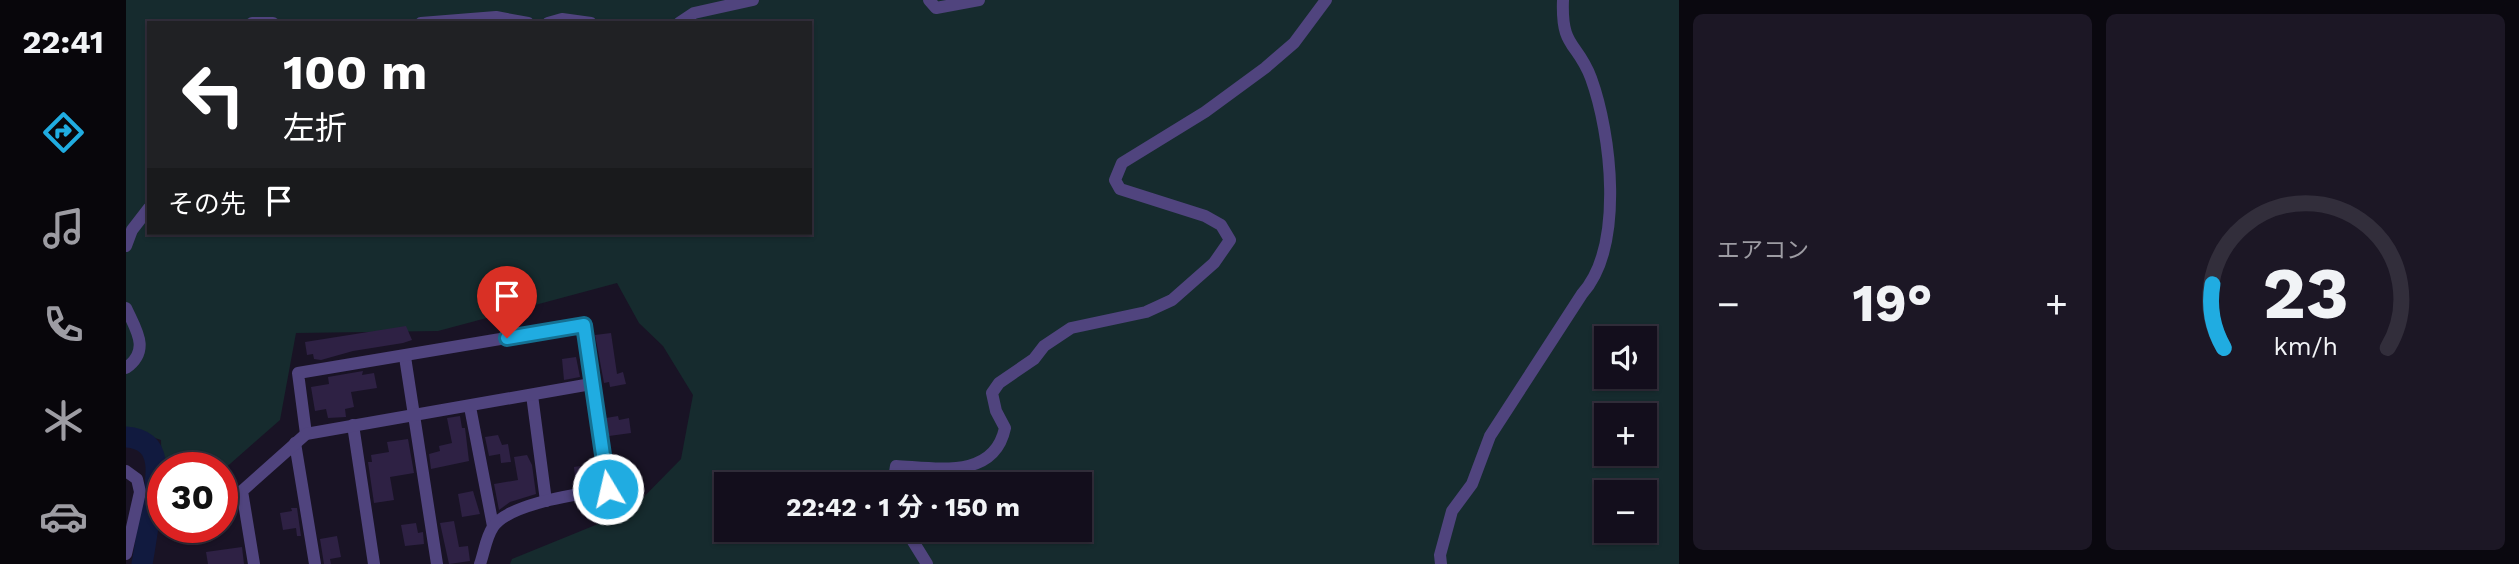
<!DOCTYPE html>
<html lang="ja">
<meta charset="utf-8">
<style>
body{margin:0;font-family:"Work Sans","Noto Sans JP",sans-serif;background:#1c1725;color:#f1f3f6;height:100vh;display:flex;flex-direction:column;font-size:26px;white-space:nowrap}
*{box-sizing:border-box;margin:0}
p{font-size:23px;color:#9d9ca3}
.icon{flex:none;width:38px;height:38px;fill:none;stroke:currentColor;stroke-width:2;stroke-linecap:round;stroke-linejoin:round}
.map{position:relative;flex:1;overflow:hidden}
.details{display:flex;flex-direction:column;gap:14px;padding:14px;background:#0a080f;width:840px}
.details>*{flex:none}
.guide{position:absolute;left:21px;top:21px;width:665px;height:214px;border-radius:0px;box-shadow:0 2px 5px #0004,0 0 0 2px #322e3b;background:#202124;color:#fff;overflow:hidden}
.buttons{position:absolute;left:1468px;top:326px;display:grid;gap:14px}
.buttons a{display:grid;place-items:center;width:63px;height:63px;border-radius:0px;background:#130e1c;box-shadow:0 2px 5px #0004,0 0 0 2px #322e3b;font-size:35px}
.speed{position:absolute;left:21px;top:452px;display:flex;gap:14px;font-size:35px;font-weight:700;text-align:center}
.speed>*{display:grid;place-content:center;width:91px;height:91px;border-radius:50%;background:#130e1c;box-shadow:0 2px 5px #0004,0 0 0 2px #322e3b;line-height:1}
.speed .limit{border:10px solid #d22;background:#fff;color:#111}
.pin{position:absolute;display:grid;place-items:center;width:60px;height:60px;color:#fff;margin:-72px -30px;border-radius:50% 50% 50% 0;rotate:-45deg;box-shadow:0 0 7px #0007}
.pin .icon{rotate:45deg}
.me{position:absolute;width:77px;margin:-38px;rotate:351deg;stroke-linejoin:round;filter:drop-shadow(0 0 5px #0008)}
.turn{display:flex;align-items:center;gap:24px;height:147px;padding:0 21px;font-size:32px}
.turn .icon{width:91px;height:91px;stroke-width:2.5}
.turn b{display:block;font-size:49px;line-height:60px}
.then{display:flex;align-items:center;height:66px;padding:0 21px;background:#0003;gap:14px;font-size:26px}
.big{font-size:52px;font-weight:700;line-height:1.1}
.details .widget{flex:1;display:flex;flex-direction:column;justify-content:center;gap:10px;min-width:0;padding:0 24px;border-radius:10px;background:#1c1725}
.details .dial{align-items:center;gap:0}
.dial svg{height:182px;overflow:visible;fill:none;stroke:#322e3b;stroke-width:7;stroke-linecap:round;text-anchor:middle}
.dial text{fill:#f1f3f6;stroke:none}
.heat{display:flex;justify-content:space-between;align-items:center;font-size:38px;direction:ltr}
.details .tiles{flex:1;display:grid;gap:14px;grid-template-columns:repeat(2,1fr)}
.trip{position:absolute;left:588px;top:472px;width:378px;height:70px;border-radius:0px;background:#130e1c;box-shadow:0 2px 5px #0004,0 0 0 2px #322e3b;font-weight:700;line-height:70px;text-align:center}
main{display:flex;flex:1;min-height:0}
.tabs{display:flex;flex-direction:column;width:126px;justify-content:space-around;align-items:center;background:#08060b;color:#9d9ca3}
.tabs .icon{width:49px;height:49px}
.tabs .active{color:#20ace1}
.tabs b{font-size:32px;color:#f1f3f6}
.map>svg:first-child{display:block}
.green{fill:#162b2e;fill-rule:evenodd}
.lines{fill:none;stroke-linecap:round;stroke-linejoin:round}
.river{stroke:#111a3f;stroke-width:21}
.building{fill:#2e2144}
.minor{stroke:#50447e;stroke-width:12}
.route-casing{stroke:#157092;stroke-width:18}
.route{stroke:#20ace1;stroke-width:12}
</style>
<main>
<nav class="tabs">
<b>22:41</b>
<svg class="icon active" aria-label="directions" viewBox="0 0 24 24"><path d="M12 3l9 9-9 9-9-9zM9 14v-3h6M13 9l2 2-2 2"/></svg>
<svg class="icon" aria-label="music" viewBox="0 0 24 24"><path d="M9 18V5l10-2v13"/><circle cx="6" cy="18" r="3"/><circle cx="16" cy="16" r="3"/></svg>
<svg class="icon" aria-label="phone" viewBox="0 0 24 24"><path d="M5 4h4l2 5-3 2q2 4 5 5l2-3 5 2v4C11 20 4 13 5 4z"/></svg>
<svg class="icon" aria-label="climate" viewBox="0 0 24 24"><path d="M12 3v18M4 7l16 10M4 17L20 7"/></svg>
<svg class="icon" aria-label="car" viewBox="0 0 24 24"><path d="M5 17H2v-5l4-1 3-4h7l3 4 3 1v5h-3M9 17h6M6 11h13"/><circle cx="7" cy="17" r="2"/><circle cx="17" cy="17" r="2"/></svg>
</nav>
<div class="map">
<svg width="1553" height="564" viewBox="0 0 1553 564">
<rect width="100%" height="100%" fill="#191325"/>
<path class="green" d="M0 0H1553V564H384L386 559 504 511 555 459 567 395 537 346 513 323 491 283 312 331 170 333 154 420 96 471V467H37L36 511 35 440 0 428ZM23 23H684V233H23ZM1480 338H1519V376H1480ZM1480 415H1519V453H1480ZM600 485H954V530H600ZM1480 492H1519V530H1480Z"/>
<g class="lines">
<path class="river" d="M0 437C43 440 29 486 24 515 21 532 19 548 16 564"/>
</g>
<g class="building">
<polygon points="280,326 286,340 277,343 227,351 195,360 188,359 187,354 181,355 179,342"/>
<polygon points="485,333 491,374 497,372 500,384 484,387 483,382 478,383 469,335"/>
<polygon points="450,357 454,377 438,380 436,359"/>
<polygon points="237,371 236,375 248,373 251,388 225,392 228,407 219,409 220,417 202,418 200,409 189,411 185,387 203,384 202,377"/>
<polygon points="334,416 336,428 339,428 343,461 305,469 303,454 314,451 313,446 326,443 321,418"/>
<polygon points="492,416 493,420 503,418 505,433 483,436 480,418"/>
<polygon points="372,435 376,445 382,444 385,462 375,463 374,454 363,456 359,437"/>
<polygon points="282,439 288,473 264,477 268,500 248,503 242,462 246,462 245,455 263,452 261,442"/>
<polygon points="401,455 406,465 410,494 384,502 373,510 368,484 392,480 388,457"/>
<polygon points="467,464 468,476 463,477 464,483 450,486 448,467"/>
<polygon points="347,491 354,514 336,517 332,494"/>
<polygon points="165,508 171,508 175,536 171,536 170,528 157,530 154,513 166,511"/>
<polygon points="328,521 333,547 342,546 344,561 323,564 314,523"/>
<polygon points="290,523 292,533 297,532 298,544 279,546 275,525"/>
<polygon points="211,536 215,557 204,559 205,564 198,564 194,539"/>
<polygon points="116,547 118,564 82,564 80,552"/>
</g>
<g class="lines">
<g class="minor">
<polyline points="803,0 810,8 853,0"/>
<polyline points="126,23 147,23"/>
<polyline points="295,23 370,17 402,23"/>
<polyline points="422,23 436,19 465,23"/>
<polyline points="553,23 568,13 627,0"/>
<polyline points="0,246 6,230 23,208"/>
<path d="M0 308C10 330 25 350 0 368"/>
<polyline points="279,357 311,564"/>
<polyline points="406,395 420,501"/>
<polyline points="344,407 367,526"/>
<polyline points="227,425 248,564"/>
<path d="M180 434 172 373 458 325 482 489C454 494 383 503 367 527 360 537 358 553 354 564"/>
<polyline points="169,443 189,564"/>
<polyline points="0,471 11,479 14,492 0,554"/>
<path d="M767 485 770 466C810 468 868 480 879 428L870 411 866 393 873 383 908 359 918 346 945 328 1020 312 1046 300 1088 263 1104 240 1095 225 1079 216 994 189 989 180 996 163 1079 112 1139 68 1168 43 1200 0"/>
<polyline points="780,530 801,564"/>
<polyline points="128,564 116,491 180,434 465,384"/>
<path d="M1315 564 1314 555 1326 511 1346 484 1364 436 1456 294C1499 246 1485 133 1465 78 1451 41 1435 49 1437 0"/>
</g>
</g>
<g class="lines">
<g class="route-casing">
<polyline id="route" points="381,338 458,325 482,489"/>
</g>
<use href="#route" class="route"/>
</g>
</svg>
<div class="buttons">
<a><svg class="icon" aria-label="sound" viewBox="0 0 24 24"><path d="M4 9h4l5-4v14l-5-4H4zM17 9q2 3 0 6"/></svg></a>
<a>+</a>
<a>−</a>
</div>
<div class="speed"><div class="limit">30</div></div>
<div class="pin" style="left:381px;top:338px;background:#d93025"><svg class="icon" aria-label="arrive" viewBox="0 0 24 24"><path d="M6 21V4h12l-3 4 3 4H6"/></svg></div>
<svg class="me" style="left:482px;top:489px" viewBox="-20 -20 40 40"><circle r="17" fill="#20ace1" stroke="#fff" stroke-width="3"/><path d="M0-11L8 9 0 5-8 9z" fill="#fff"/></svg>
<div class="trip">22:42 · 1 分 · 150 m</div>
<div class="guide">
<div class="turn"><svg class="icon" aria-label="left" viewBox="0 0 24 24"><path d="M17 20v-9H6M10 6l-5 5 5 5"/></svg><div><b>100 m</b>左折</div></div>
<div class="then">その先<svg class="icon" aria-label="arrive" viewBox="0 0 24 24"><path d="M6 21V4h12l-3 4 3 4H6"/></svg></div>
</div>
</div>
<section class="details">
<div class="tiles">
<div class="widget"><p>エアコン</p>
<div class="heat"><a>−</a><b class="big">19°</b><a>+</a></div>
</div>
<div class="widget dial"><svg viewBox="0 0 100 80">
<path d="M14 69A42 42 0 1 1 86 69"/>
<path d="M14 69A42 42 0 0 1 9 41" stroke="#20ace1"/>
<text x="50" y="56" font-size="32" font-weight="700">23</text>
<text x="50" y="72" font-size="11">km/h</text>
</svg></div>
</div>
</section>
</main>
